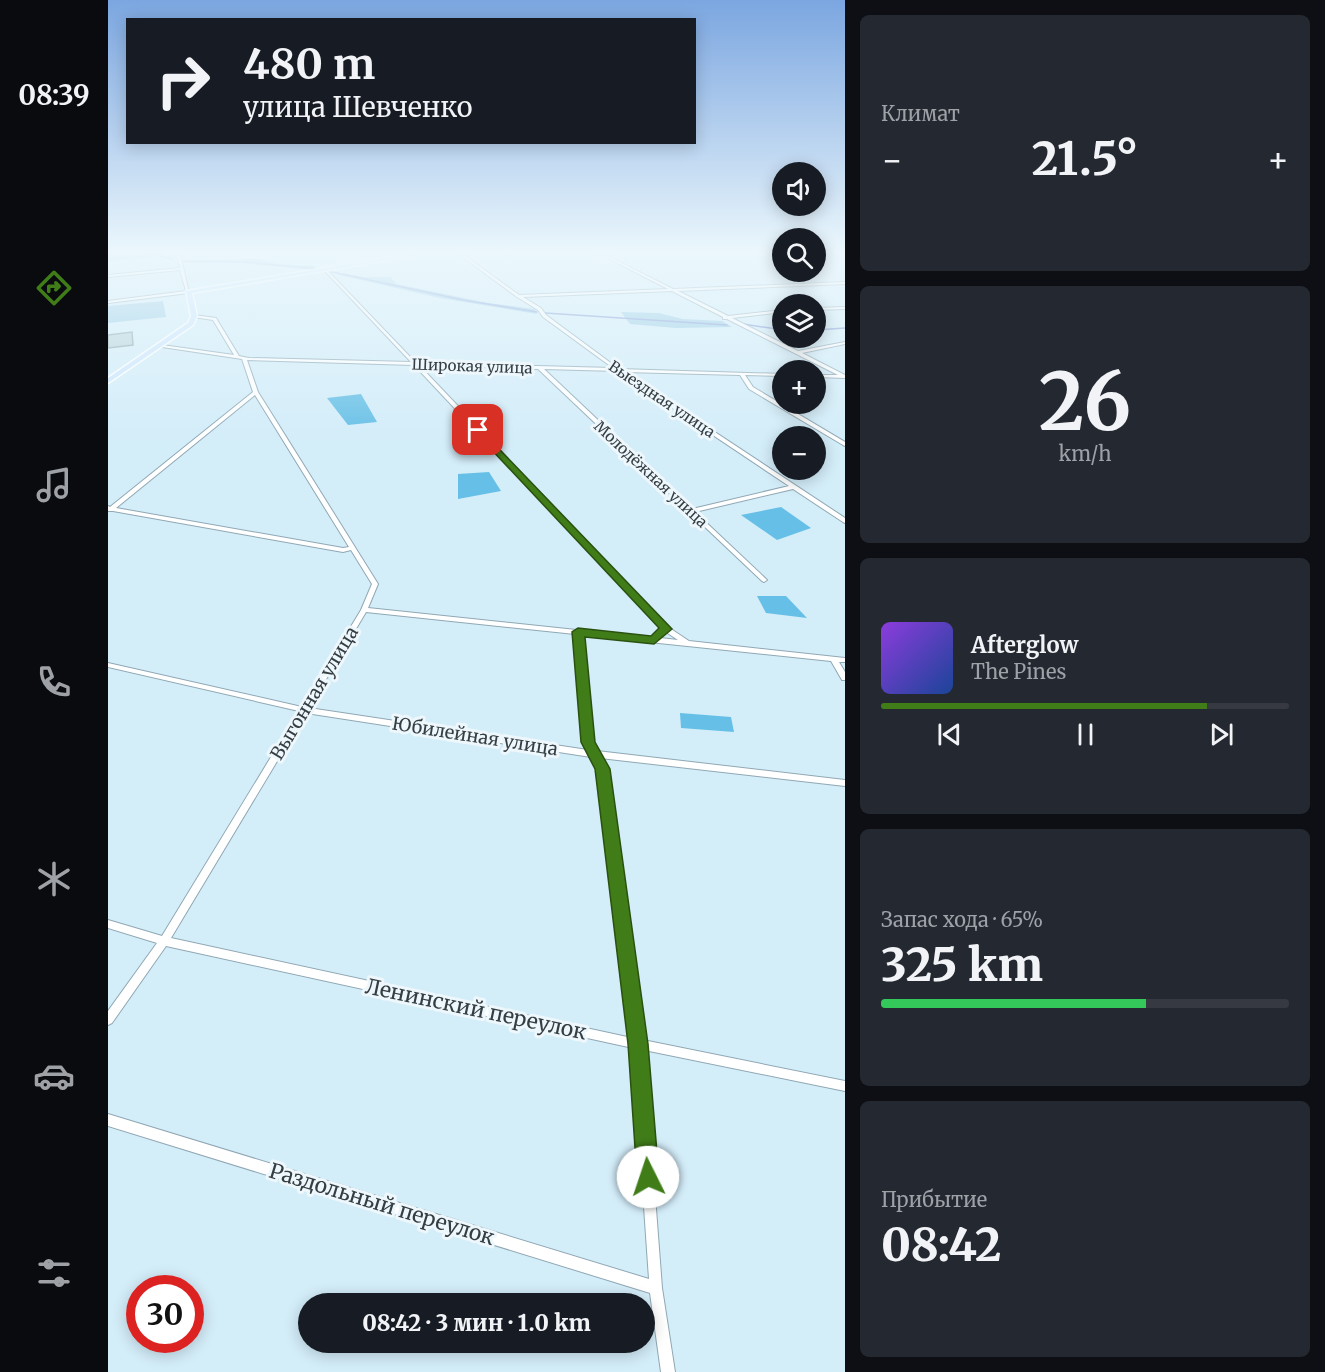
<!DOCTYPE html>
<html lang="ru">
<meta charset="utf-8">
<style>
body{margin:0;font-family:Merriweather,serif;background:#242831;color:#f1f3f6;height:100vh;display:flex;flex-direction:column;font-size:22px;white-space:nowrap}
*{box-sizing:border-box;margin:0}
p{font-size:20px;color:#9ea1a6}
.icon{flex:none;width:33px;height:33px;fill:none;stroke:currentColor;stroke-width:2;stroke-linecap:round;stroke-linejoin:round}
.map{position:relative;flex:1;overflow:hidden}
.details{display:flex;flex-direction:column;gap:15px;padding:15px;background:#0d0f14;width:480px}
.details>*{flex:none}
.banner{position:absolute;left:18px;top:18px;width:570px;height:126px;border-radius:0px;box-shadow:0 3px 15px #0003;background:#171b24;color:#f1f3f6;overflow:hidden}
.fabs{position:absolute;left:664px;top:162px;display:grid;gap:12px}
.fabs a{display:grid;place-items:center;width:54px;height:54px;border-radius:50%;background:#171b24;box-shadow:0 3px 15px #0003;font-size:30px}
.speed{position:absolute;left:18px;top:1275px;display:flex;gap:12px;font-size:30px;font-weight:700;text-align:center}
.speed>*{display:grid;place-content:center;width:78px;height:78px;border-radius:50%;background:#171b24;box-shadow:0 3px 15px #0003;line-height:1}
.speed .limit{border:9px solid #d22;background:#fff;color:#111}
.pin{position:absolute;display:grid;place-items:center;width:51px;height:51px;color:#fff;margin:-26px;border-radius:12px;box-shadow:0 3px 9px #0006}
.me{position:absolute;width:66px;margin:-33px;rotate:356deg;stroke-linejoin:round;filter:drop-shadow(0 0 4px #0008)}
.turn{display:flex;align-items:center;gap:21px;height:126px;padding:0 18px;font-size:27px}
.turn .icon{width:78px;height:78px;stroke-width:2.5}
.turn b{display:block;font-size:42px;line-height:51px}
.big{font-size:45px;font-weight:800;line-height:1.1}
.details .widget{flex:1;display:flex;flex-direction:column;justify-content:center;gap:9px;min-width:0;padding:0 21px;border-radius:9px;background:#242831}
.details .dial{align-items:center;gap:0}
.dial b{font-size:78px;line-height:1}
.song{display:flex;align-items:center;gap:18px}
.cover{width:72px;height:72px;border-radius:9px;background:linear-gradient(135deg,hsl(270 70% 55%),hsl(220 70% 35%))}
.played{height:6px;border-radius:3px;background:linear-gradient(90deg,#407d19 80%,#363941 80%)}
.keys{display:flex;justify-content:space-around;direction:ltr}
.heat{display:flex;justify-content:space-between;align-items:center;font-size:33px;direction:ltr}
.charge{height:9px;border-radius:4px;background:linear-gradient(90deg,#34c759 65%,#363941 0)}
.trip{position:absolute;left:190px;top:1293px;width:357px;height:60px;border-radius:30px;background:#171b24;box-shadow:0 3px 15px #0003;font-weight:800;line-height:60px;text-align:center}
main{display:flex;flex:1;min-height:0}
.dock{display:flex;flex-direction:column;width:108px;justify-content:space-around;align-items:center;background:#090b0e;color:#9ea1a6}
.dock .icon{width:42px;height:42px}
.dock .on{color:#407d19}
.dock b{font-size:27px;color:#f1f3f6}
.map>svg:first-child{display:block}
.green{fill:#95cae4}
.forest{fill:#66bfe6}
.lines{fill:none;stroke-linecap:round;stroke-linejoin:round}
.stream{stroke:#7792d3;stroke-width:1.5}
.building{fill:#b5d2d7;stroke:#8aa6ab;stroke-width:1.5}
.street-casing{stroke:#90a8b4;stroke-width:2}
.primary-casing{stroke:#fff;stroke-width:3}
.street{fill:#fff;fill-rule:evenodd}
.primary{fill:#cde6fe;fill-rule:evenodd}
.route{fill:#407d19;stroke:#2a5110;stroke-width:1.5}
.labels{text-anchor:middle;dominant-baseline:central;stroke-width:6;stroke-linejoin:round;paint-order:stroke}
.far-street-label{font-size:15px;fill:#343e43;stroke:#edf7fc}
.street-label{font-size:18px;fill:#343e43;stroke:#edf7fc}
.near-street-label{font-size:21px;fill:#343e43;stroke:#edf7fc}
</style>
<main>
<nav class="dock">
<b>08:39</b>
<svg class="icon on" aria-label="directions" viewBox="0 0 24 24"><path d="M12 3l9 9-9 9-9-9zM9 14v-3h6M13 9l2 2-2 2"/></svg>
<svg class="icon" aria-label="music" viewBox="0 0 24 24"><path d="M9 18V5l10-2v13"/><circle cx="6" cy="18" r="3"/><circle cx="16" cy="16" r="3"/></svg>
<svg class="icon" aria-label="phone" viewBox="0 0 24 24"><path d="M5 4h4l2 5-3 2q2 4 5 5l2-3 5 2v4C11 20 4 13 5 4z"/></svg>
<svg class="icon" aria-label="climate" viewBox="0 0 24 24"><path d="M12 3v18M4 7l16 10M4 17L20 7"/></svg>
<svg class="icon" aria-label="car" viewBox="0 0 24 24"><path d="M5 17H2v-5l4-1 3-4h7l3 4 3 1v5h-3M9 17h6M6 11h13"/><circle cx="7" cy="17" r="2"/><circle cx="17" cy="17" r="2"/></svg>
<svg class="icon" aria-label="filters" viewBox="0 0 24 24"><path d="M4 7h16M4 17h16"/><circle cx="9" cy="7" r="2"/><circle cx="15" cy="17" r="2"/></svg>
</nav>
<div class="map">
<svg width="737" height="1372" viewBox="0 0 737 1372">
<rect width="100%" height="100%" fill="#d3edf9"/>
<g class="green">
<polygon points="0,250 49,250 56,256 0,261"/>
<polygon points="149,259 169,264 207,266 204,270 132,263 79,263 76,261"/>
<polygon points="235,273 256,277 283,277 288,284 380,303 427,309 429,314 332,298 231,275"/>
<polygon points="55,301 58,317 0,323 0,306"/>
<polygon points="513,312 551,313 575,319 614,321 624,327 568,328 522,324"/>
</g>
<g class="forest">
<polygon points="253,394 269,422 240,425 219,398"/>
<polygon points="381,472 393,491 350,499 350,474"/>
<polygon points="673,507 703,528 669,540 633,515"/>
<polygon points="649,596 678,596 699,618 658,613"/>
<polygon points="572,713 623,717 626,732 573,728"/>
</g>
<g class="lines">
<g class="stream">
<polyline points="30,250 64,259"/>
<polyline points="73,261 136,262 212,269"/>
<polyline points="224,272 355,300 429,312"/>
<polyline points="437,313 619,325"/>
<polyline points="635,324 675,330"/>
<polyline points="708,330 737,328"/>
</g>
</g>
<polygon class="building" points="24,332 25,345 0,348 0,335"/>
<g class="lines">
<g class="street-casing">
<g id="street">
<polygon points="67,250 89,250 72,253 81,293 0,303 0,301 78,291 72,270 0,277 0,275 72,268"/>
<path d="M345 250H349L411 295 560 289 484 250H488L565 289 737 282V284L570 291 620 316 675 310V312L624 318 690 351 737 342V344L694 353 737 375V378L708 377V375H730L619 319H615V317L564 291 415 297 433 308 438 315 511 369 675 374V376L637 375 645 387 737 442V446L735 445 641 389 632 375 516 372 737 518V523L735 522 685 489 587 512 658 579 659 580 656 582 654 581 430 369 311 365 560 627 581 641 737 658V662H731L737 672V680H734L723 661 474 635 484 743 489 751 737 780V786L492 758 498 769 535 1040 737 1081V1091L536 1050 554 1288 567 1372H553L542 1293 0 1126V1114L541 1279 525 1048 58 946 4 1023 0 1025V1011L49 943 0 928V920L54 936 191 711 0 667V663L194 707 253 610 264 584 243 550 235 552 5 511H0V506L2 507 145 392 134 359 54 347 52 346 54 345 126 355 105 320 85 317V315H86L108 318 131 356 141 358 303 362 216 270 217 268 308 363 505 368 435 317 430 310 409 297ZM139 360 306 365 554 629 544 638 260 608 270 584 150 392ZM436 369 509 371 681 486 584 509ZM147 395 241 547 235 548 8 508ZM258 612 467 634 476 743 480 750 201 708ZM558 632 570 640 552 638ZM198 713 483 757 490 769 524 1038 63 938Z"/>
<polygon points="737,307 737,309 708,310 708,308"/>
</g>
</g>
<g class="primary-casing">
<polygon id="primary" points="327,250 339,250 84,293 89,316 85,325 0,383 0,378 80,323 83,316 78,291"/>
</g>
<use href="#street" class="street"/>
<use href="#primary" class="primary"/>
</g>
<linearGradient id="sky" x2="0" y2="1"><stop stop-color="#7ba6e0"/><stop offset="0.57" stop-color="#ebf7fc"/><stop offset="1" stop-color="#ebf7fc" stop-opacity="0"/></linearGradient>
<rect width="737" height="442" fill="url(#sky)"/>
<polygon class="route" points="370,427 564,629 546,644 477,637 487,742 502,769 540,1044 551,1177 548,1185 540,1188 532,1185 529,1177 520,1044 487,769 473,742 464,632 470,628 543,636 551,628 367,432 366,430"/>
<g class="labels">
<g class="far-street-label">
<text transform="translate(364 366) rotate(2)">Широкая улица</text>
<text transform="translate(554 399) rotate(34)">Выездная улица</text>
<text transform="translate(543 474) rotate(43)">Молодёжная улица</text>
</g>
<g class="street-label">
<text transform="translate(206 693) rotate(-59)">Выгонная улица</text>
<text transform="translate(367 736) rotate(9)">Юбилейная улица</text>
</g>
<g class="near-street-label">
<text transform="translate(368 1009) rotate(12)">Ленинский переулок</text>
<text transform="translate(274 1204) rotate(17)">Раздольный переулок</text>
</g>
</g>
</svg>
<div class="fabs">
<a><svg class="icon" aria-label="sound" viewBox="0 0 24 24"><path d="M4 9h4l5-4v14l-5-4H4zM17 9q2 3 0 6"/></svg></a>
<a><svg class="icon" aria-label="search" viewBox="0 0 24 24"><circle cx="10" cy="10" r="6"/><path d="M15 15l6 6"/></svg></a>
<a><svg class="icon" aria-label="layers" viewBox="0 0 24 24"><path d="M12 4l9 5-9 5-9-5zM3 14l9 5 9-5"/></svg></a>
<a>+</a>
<a>−</a>
</div>
<div class="speed"><div class="limit">30</div></div>
<div class="pin" style="left:370px;top:430px;background:#d93025"><svg class="icon" aria-label="arrive" viewBox="0 0 24 24"><path d="M6 21V4h12l-3 4 3 4H6"/></svg></div>
<svg class="me" style="left:540px;top:1177px" viewBox="-20 -20 40 40"><circle r="19" fill="#fff"/><path d="M0-13L10 11 0 6-10 11z" fill="#407d19"/></svg>
<div class="trip">08:42 · 3 мин · 1.0 km</div>
<div class="banner">
<div class="turn"><svg class="icon" aria-label="right" viewBox="0 0 24 24"><path d="M7 20v-9h11M14 6l5 5-5 5"/></svg><div><b>480 m</b>улица Шевченко</div></div>
</div>
</div>
<section class="details">
<div class="widget"><p>Климат</p>
<div class="heat"><a>−</a><b class="big">21.5°</b><a>+</a></div>
</div>
<div class="widget dial"><b>26</b><p>km/h</p></div>
<div class="widget">
<div class="song"><i class="cover"></i><div><b>Afterglow</b><p>The Pines</p></div></div>
<div class="played"></div>
<div class="keys"><svg class="icon" aria-label="previous" viewBox="0 0 24 24"><path d="M18 5L8 12l10 7zM5 5v14"/></svg><svg class="icon" aria-label="pause" viewBox="0 0 24 24"><path d="M8 5v14M16 5v14"/></svg><svg class="icon" aria-label="next" viewBox="0 0 24 24"><path d="M6 5l10 7-10 7zM19 5v14"/></svg></div>
</div>
<div class="widget"><p>Запас хода · 65%</p><b class="big">325 km</b><div class="charge"></div></div>
<div class="widget"><p>Прибытие</p><b class="big">08:42</b></div>
</section>
</main>
